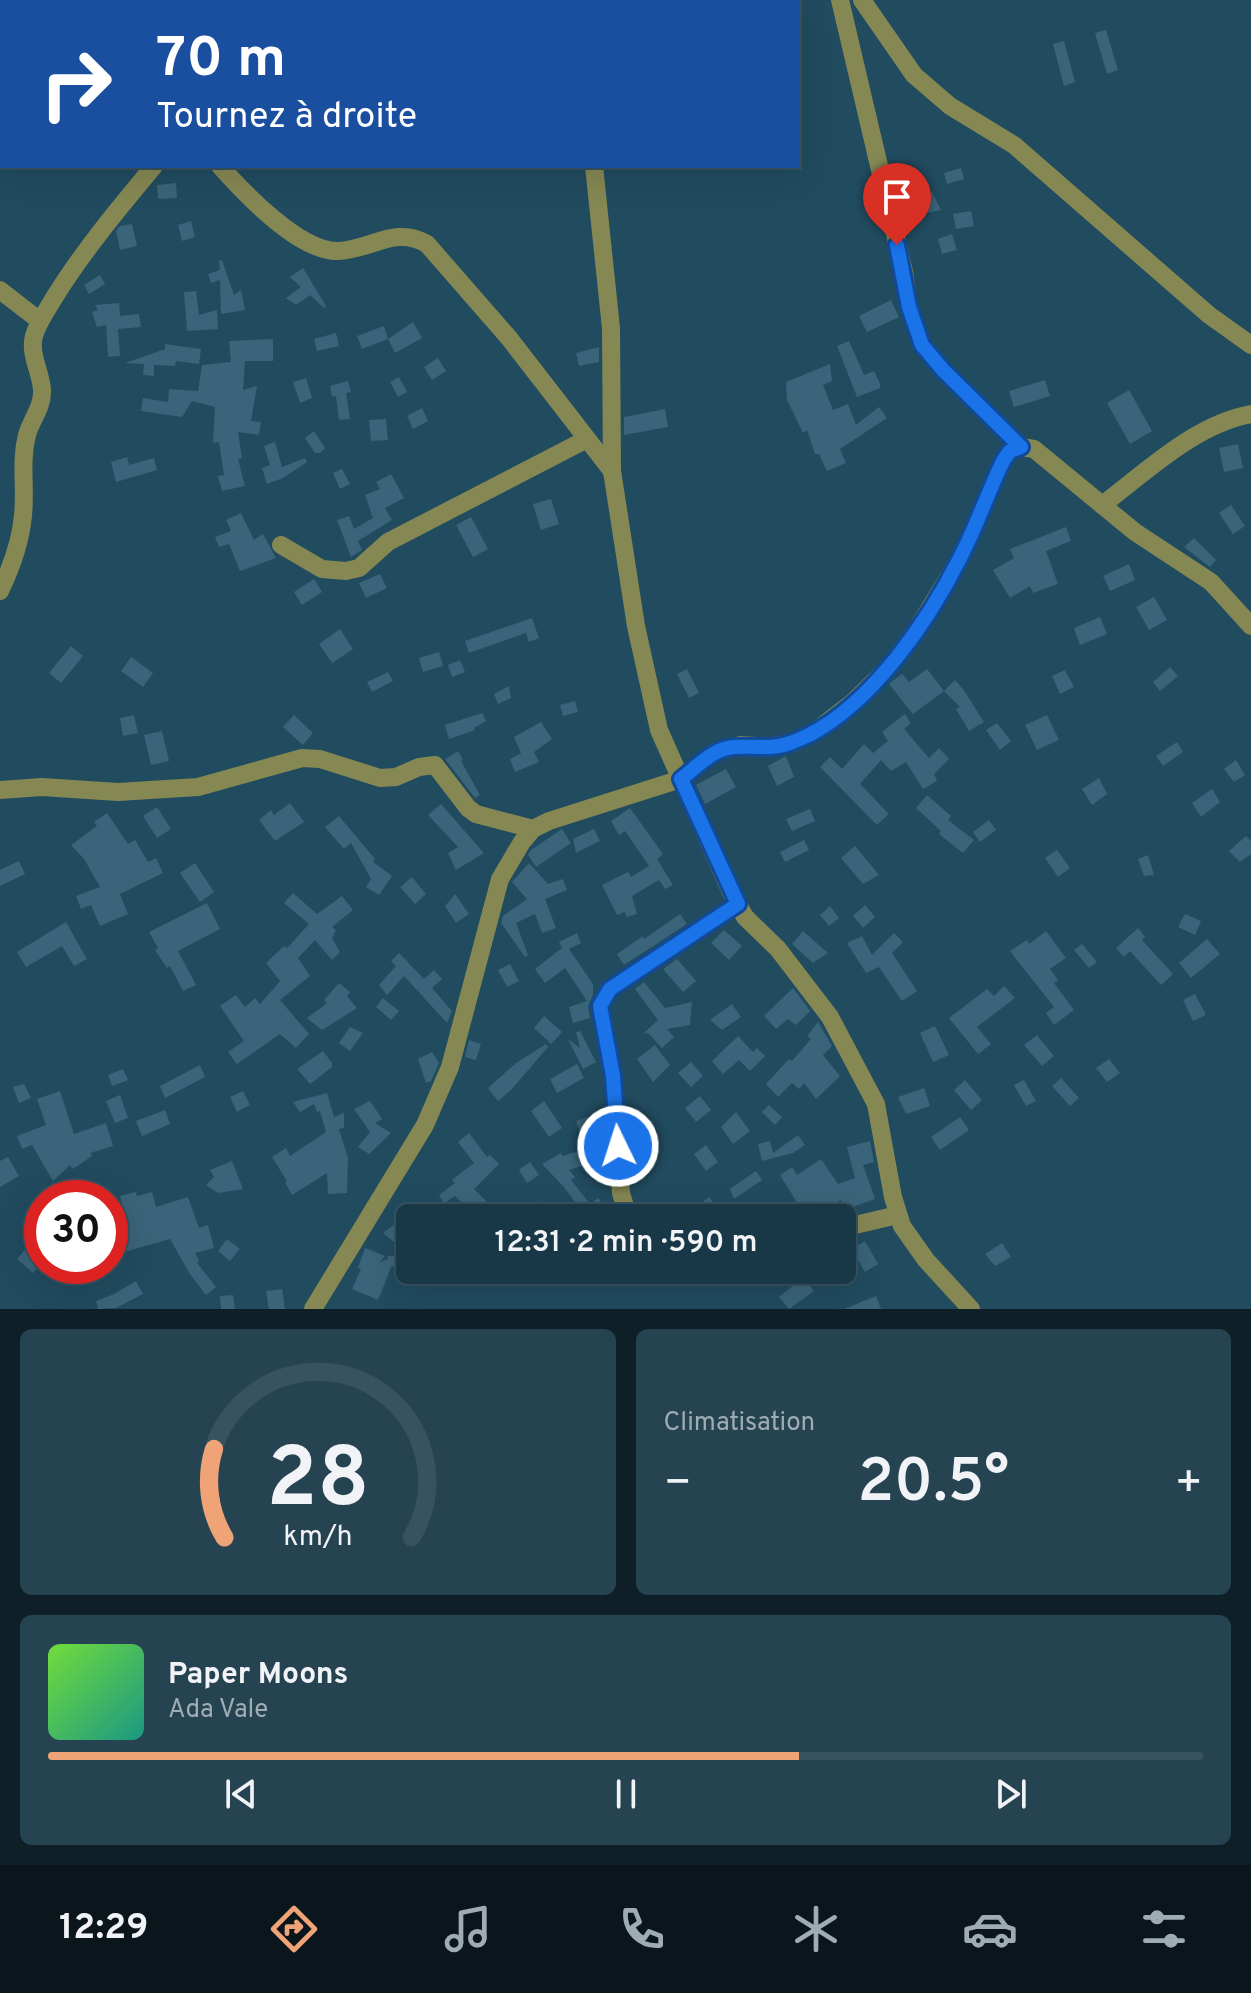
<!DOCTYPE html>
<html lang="fr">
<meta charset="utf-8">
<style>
body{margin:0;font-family:Overpass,sans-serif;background:#264352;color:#f1f3f6;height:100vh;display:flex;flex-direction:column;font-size:30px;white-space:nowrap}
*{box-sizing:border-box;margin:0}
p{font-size:26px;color:#9facb4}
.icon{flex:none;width:44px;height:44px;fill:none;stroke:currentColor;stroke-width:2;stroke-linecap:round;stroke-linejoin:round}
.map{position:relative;height:1309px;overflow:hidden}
.details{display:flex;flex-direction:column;gap:20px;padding:20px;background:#0e1f27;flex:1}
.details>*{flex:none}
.hud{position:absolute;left:0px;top:0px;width:800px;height:168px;box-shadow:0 8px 32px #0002,0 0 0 2px #375260;background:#1a4fa0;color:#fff;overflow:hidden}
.speed{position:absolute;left:24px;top:1180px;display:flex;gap:16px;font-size:40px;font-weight:700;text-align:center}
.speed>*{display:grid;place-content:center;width:104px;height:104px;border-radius:50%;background:#193847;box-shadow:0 8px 32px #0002,0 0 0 2px #375260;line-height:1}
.speed .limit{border:12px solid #d22;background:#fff;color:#111}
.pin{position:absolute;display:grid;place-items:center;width:68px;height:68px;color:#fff;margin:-82px -34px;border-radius:50% 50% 50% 0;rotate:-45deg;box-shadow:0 0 8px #0007}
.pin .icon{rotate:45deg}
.me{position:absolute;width:88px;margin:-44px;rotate:356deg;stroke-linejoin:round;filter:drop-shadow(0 0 6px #0008)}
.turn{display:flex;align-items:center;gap:28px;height:168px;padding:0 24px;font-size:36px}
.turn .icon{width:104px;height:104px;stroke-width:2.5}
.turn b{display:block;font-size:56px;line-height:68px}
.big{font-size:60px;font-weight:600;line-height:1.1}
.details .tile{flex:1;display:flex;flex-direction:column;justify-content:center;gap:12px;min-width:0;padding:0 28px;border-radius:12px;background:#264352}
.details .dial{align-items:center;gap:0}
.dial svg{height:208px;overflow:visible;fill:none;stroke:#375260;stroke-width:7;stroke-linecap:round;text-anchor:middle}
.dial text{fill:#f1f3f6;stroke:none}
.song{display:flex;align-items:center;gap:24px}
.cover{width:96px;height:96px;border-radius:12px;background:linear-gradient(135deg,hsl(100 70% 55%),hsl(170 70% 35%))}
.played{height:8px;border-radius:4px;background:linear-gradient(90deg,#efa376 65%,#375260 65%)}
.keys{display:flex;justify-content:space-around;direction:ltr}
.heat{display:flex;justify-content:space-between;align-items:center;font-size:44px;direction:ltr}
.details .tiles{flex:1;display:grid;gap:20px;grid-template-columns:1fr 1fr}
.tile:last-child{grid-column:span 2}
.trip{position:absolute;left:396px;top:1204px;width:460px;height:80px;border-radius:12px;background:#193847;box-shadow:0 8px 32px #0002,0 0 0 2px #375260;font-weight:600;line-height:80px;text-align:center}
.tabs{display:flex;height:128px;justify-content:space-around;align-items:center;background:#0a161c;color:#9facb4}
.tabs .icon{width:56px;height:56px}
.tabs .on{color:#efa376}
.tabs b{font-size:36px;color:#f1f3f6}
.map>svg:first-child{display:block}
.building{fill:#3a6479}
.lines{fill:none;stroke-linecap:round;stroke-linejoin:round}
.minor{stroke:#858853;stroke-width:18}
.route-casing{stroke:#114b97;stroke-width:20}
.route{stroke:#1a73e8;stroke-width:14}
</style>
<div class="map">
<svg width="1251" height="1309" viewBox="0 0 1251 1309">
<rect width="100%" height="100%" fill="#214b5f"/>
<g class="building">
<polygon points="1106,30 1118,70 1107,74 1095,33"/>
<polygon points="1064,41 1075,82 1064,86 1053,44"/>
<polygon points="961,168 964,179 947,184 944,173"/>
<polygon points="176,183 177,198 158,199 157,185"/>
<polygon points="932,192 941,210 912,216 914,222 905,225 900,203"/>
<polygon points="971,211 974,226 956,229 953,214"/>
<polygon points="191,221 195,237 182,241 178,225"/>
<polygon points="132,224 137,246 120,250 116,231 120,226"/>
<polygon points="952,234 957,250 942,254 938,239"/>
<polygon points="222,260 234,295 241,290 245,310 221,314 220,280 211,283 208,274 220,270 219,261"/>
<polygon points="303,268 326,306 324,308 310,295 296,305 286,298 301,287 290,277"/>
<polygon points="100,275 105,284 89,294 84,285"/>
<polygon points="196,291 199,315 217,310 218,329 187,331 184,292"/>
<polygon points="891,300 899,317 867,332 859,316"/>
<polygon points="119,303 120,316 139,314 141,327 118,329 120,356 108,357 106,325 97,327 92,312 98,310 95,305"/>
<polygon points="413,322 422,338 395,353 388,339"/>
<polygon points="384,326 388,339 362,349 357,336"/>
<polygon points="336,333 339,346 317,351 314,339"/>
<polygon points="273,339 273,361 245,361 243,390 257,386 251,421 261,422 259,435 238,432 242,458 238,459 245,486 222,491 218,476 224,475 219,442 213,443 215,407 192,401 182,417 141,411 143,398 168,402 169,389 198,391 202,365 231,362 229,341"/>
<polygon points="849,341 864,375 874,371 880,384 880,388 857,397 837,346"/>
<polygon points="165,344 201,349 199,364 176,361 175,366 154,365 154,376 143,375 144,364 125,363 165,349"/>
<polygon points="599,347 599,362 579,366 576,353"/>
<polygon points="438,358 446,371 432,380 424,367"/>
<polygon points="830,364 832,381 823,385 833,410 848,404 856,425 879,407 887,418 840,449 846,463 827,471 819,454 815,454 807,430 803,433 787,400 786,382"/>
<polygon points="399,377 407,392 398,397 390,382"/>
<polygon points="306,378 312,398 300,403 293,382"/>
<polygon points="1045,380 1050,396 1014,407 1009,391"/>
<polygon points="348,381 351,392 346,393 350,419 339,420 336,396 332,397 330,386"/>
<polygon points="1129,390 1152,431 1130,444 1107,403"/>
<polygon points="422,408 428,421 413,429 407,416"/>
<polygon points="665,409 668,427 624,435 624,417"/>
<polygon points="386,419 388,440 371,441 369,420"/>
<polygon points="314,431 325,448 320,453 315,453 305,438"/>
<polygon points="275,442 282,467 305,458 307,462 283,478 267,484 262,468 270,465 264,446"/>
<polygon points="1238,444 1243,468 1224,472 1219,448"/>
<polygon points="127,457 129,465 154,458 157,470 116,482 111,462"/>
<polygon points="342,469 350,484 340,489 333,473"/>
<polygon points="391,474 404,498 385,508 392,520 358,541 362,550 351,557 337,520 349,516 354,529 373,518 365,495 380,489 376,482"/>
<polygon points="551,499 559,524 541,530 533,504"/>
<polygon points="1231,505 1245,526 1233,534 1219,513"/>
<polygon points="241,513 254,540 263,534 276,558 240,571 229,544 219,547 215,537 231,531 226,520"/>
<polygon points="471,517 488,549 473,557 456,525"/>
<polygon points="1066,527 1071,541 1046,551 1058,584 1033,593 1030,586 1010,598 993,570 1014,558 1010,549"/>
<polygon points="1194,538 1216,560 1210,567 1184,547"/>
<polygon points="1129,564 1135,580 1110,591 1103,576"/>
<polygon points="380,574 387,588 366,598 359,583"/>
<polygon points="314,579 322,592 302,605 294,592"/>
<polygon points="1154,597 1167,620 1149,630 1136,607"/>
<polygon points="1100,617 1107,634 1080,645 1074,628"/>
<polygon points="532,618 539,638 529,642 526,633 469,653 465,641"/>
<polygon points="340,629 353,649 332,663 319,644"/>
<polygon points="71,646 83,656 61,683 49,673"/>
<polygon points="439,652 443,666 423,672 419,658"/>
<polygon points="131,657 153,673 143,687 121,671"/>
<polygon points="460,660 465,672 452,677 448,665"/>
<polygon points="1170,667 1178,676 1160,691 1153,682"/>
<polygon points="687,669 699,693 689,698 677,674"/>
<polygon points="927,669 944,691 913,714 889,684 902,674 909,682"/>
<polygon points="1065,670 1074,687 1060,694 1052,676"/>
<polygon points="388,672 393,681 372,692 367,682"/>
<polygon points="955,680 963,689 984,722 969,731 956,709 960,707 944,691"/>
<polygon points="509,686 511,698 498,704 494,694"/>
<polygon points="575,701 578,712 563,716 560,705"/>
<polygon points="482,713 486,721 474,728 475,730 449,739 445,725"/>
<polygon points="905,714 911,723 904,729 929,758 939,748 949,759 934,774 937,781 923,789 906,762 891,771 881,760 860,784 889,814 877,825 820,767 830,757 842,769 864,744 873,753 888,741 882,732"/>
<polygon points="134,715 138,733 123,736 120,718"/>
<polygon points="294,715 313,733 303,745 283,727"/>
<polygon points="1047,715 1059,740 1037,750 1025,725"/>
<polygon points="541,722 552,739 534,752 539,762 515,772 510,759 521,753 514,737"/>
<polygon points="997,723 1011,741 1000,750 986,730"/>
<polygon points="162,731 169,761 151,765 144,735"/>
<polygon points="1177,742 1183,752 1163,766 1156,756"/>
<polygon points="458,751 463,760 461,761 480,795 475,798 445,759"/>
<polygon points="786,756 794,777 777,786 768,766"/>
<polygon points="1236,760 1245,775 1234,782 1224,769"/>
<polygon points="726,769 736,787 705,804 696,785"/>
<polygon points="1099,778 1107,794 1092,805 1082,789"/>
<polygon points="1212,789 1220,802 1201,817 1192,803"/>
<polygon points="927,795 951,816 948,820 974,840 963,853 939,834 941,831 916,808"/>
<polygon points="290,803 304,822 275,841 259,820 271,810 274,815"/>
<polygon points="441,804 484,853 456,870 448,853 458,847 428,815"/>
<polygon points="157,807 171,829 157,838 143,816"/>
<polygon points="630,808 663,854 657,859 673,885 665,889 659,880 632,896 637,914 626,917 625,912 617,915 602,885 628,872 631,877 649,866 625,831 619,835 611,821"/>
<polygon points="810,809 815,821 792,831 786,819"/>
<polygon points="107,813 128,844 135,840 148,862 156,858 163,873 120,894 128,914 100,926 91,905 81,909 76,896 100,887 84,859 71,845 97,826 94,822"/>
<polygon points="339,816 375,859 373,862 392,876 379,895 366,887 371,879 351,843 344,849 325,827"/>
<polygon points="989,820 996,830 980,842 973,832"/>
<polygon points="562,829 571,843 536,867 528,855 531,850"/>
<polygon points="594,829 600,841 576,853 573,839"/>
<polygon points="1246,836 1251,841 1251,854 1240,862 1229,851"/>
<polygon points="804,840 809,850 785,862 780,852"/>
<polygon points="855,846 879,875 863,884 841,858"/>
<polygon points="1057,850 1070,868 1058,877 1045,858"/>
<polygon points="1148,855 1154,875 1144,876 1138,859"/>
<polygon points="19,861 25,874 0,886 0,870"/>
<polygon points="195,863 214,892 200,902 180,873"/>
<polygon points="529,863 548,884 563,879 567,890 545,899 556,928 542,933 535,914 516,923 528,955 525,957 501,923 503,916 527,899 512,882"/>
<polygon points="412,877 426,894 415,904 400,887"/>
<polygon points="293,893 317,914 342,896 353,910 332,927 336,930 332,938 340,952 332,960 315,940 298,958 310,976 280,1000 309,1034 296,1048 280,1034 237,1064 228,1052 244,1041 220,1006 236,995 245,1007 255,998 260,1004 280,981 266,963 284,946 287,948 309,924 284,903"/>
<polygon points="455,894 469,914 456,923 445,906"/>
<polygon points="207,903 220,929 178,951 196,985 183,991 170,966 167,968 155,950 158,948 149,932"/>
<polygon points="865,905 875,917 863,928 853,916"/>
<polygon points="830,906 839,918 829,926 820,915"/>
<polygon points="680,914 687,924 624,965 617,954 643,936 644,939"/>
<polygon points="1185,914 1201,921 1195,935 1178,927"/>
<polygon points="66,922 87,959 74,966 62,946 26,967 17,952"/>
<polygon points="1138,928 1145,937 1142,940 1173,974 1161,985 1130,951 1124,957 1116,948"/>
<polygon points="724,930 742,946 729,960 711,943"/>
<polygon points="803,931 828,953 813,963 792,944"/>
<polygon points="1046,931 1066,958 1050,969 1058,980 1054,983 1074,1010 1054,1025 1046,1013 1054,1007 1010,951 1027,940 1029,944"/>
<polygon points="577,933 581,943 569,949 593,984 593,994 588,1007 590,1018 573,1023 569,1007 587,1001 565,968 545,983 535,969 562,948 559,942"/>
<polygon points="894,933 903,942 892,953 917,991 902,1001 879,967 866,973 847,943 862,936 872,955"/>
<polygon points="1207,939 1220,954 1191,978 1179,963"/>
<polygon points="1082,944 1097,962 1089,968 1074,950"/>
<polygon points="399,953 424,979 434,970 442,979 432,988 452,1011 447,1023 404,976 387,995 379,985 396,966 391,961"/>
<polygon points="677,959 696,981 683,992 663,969"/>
<polygon points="510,964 519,981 507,987 498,970"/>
<polygon points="644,982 665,1008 692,1002 690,1025 667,1029 674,1037 662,1048 648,1033 643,1034 658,1020 635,989"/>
<polygon points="339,983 350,992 347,996 357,1008 322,1030 307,1018 327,1003 324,1000"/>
<polygon points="1004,986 1015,998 977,1027 991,1044 978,1054 949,1018 987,989 994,996"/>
<polygon points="793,988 810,1011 796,1025 788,1019 776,1029 764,1016"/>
<polygon points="1195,994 1206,1015 1193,1021 1183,1000"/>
<polygon points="383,998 399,1011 391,1020 376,1007"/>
<polygon points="732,1004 741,1017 722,1030 710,1020"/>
<polygon points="544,1016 562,1032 551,1044 534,1028"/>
<polygon points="818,1022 832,1046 823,1055 840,1076 816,1099 804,1083 799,1089 792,1083 778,1097 766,1084 789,1059 792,1061 811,1039 807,1036"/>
<polygon points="935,1026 949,1055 933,1062 920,1033"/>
<polygon points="350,1027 363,1033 350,1051 339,1043"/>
<polygon points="580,1031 596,1062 583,1069 568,1039 580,1048 576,1032"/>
<polygon points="1037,1035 1054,1056 1042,1066 1024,1045"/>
<polygon points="738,1036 753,1052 757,1048 765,1056 750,1071 739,1060 723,1074 712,1061"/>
<polygon points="469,1040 481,1044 476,1060 465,1057"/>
<polygon points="546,1044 548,1047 512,1089 498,1101 488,1088 516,1063"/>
<polygon points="655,1045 670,1065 653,1082 637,1059"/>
<polygon points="323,1051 332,1063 332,1067 310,1084 297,1069"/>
<polygon points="432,1052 439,1063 431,1081 426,1083 418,1059"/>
<polygon points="1109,1059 1120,1073 1107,1082 1096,1068"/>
<polygon points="691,1062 703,1076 691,1087 678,1073"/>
<polygon points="577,1064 584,1078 557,1093 550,1079"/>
<polygon points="200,1065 205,1077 165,1098 160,1086"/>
<polygon points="123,1069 128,1080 112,1086 108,1075"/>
<polygon points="1061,1078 1079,1098 1070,1106 1052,1086"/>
<polygon points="965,1080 982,1100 971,1110 954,1090"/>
<polygon points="1024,1080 1036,1101 1026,1106 1014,1085"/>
<polygon points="24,1084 31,1098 19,1103 13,1087"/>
<polygon points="924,1088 930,1106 906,1114 898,1097"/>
<polygon points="60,1091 74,1134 106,1123 113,1146 90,1153 92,1156 73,1169 70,1165 53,1181 32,1145 22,1149 17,1136 46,1125 37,1099"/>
<polygon points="243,1091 250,1105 237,1112 230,1097"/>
<polygon points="327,1093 334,1117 344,1113 344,1128 339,1129 348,1158 347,1193 328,1194 327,1173 292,1195 285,1182 287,1181 272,1157 286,1148 290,1156 326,1132 320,1111 317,1112 314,1104 300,1112 293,1102"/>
<polygon points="120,1095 128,1118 115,1123 106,1101"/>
<polygon points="700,1096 711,1110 696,1122 685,1108"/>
<polygon points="370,1101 382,1119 375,1123 391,1133 369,1154 358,1147 370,1132 354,1109"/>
<polygon points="544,1101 562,1128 549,1137 531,1111"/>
<polygon points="769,1105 782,1117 775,1125 762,1112"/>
<polygon points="165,1110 170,1124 142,1136 136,1121"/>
<polygon points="736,1112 750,1131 733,1144 721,1127"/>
<polygon points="595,1114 600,1128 596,1130 604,1159 569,1170 575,1177 571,1180 590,1204 598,1198 605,1207 587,1218 563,1186 542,1164 561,1153 562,1156 586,1149 576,1121"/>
<polygon points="960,1117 969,1130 940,1150 931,1137"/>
<polygon points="469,1133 487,1157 490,1155 499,1164 474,1189 487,1202 474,1215 455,1196 444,1203 439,1195 455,1183 452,1180 474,1163 458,1142"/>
<polygon points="798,1135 805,1145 793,1153 762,1161 758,1144 770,1141 773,1153"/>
<polygon points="870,1141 874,1162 863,1165 875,1199 844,1210 841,1200 812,1218 787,1218 782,1211 796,1201 780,1175 792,1167 797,1175 821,1159 838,1184 855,1178 847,1147"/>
<polygon points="706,1145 718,1162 706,1171 694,1154"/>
<polygon points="8,1157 19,1176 0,1187 0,1161"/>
<polygon points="232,1161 243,1189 218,1193 206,1185 214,1177 210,1170"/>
<polygon points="530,1162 539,1175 527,1183 519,1170"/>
<polygon points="756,1171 762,1180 734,1199 730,1189"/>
<polygon points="136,1192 137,1196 152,1192 156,1207 188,1197 199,1228 208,1225 214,1248 195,1253 199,1261 197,1263 216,1287 206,1295 190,1274 170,1239 124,1252 123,1247 110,1252 110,1238 130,1232 120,1196"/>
<polygon points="709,1197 719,1210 707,1218 682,1218"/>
<polygon points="542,1201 554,1218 519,1218"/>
<polygon points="402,1218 410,1224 395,1243 383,1233"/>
<polygon points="227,1239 240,1249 230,1261 218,1251"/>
<polygon points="865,1241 878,1264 865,1272 852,1249"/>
<polygon points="1002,1243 1011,1257 995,1266 985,1254"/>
<polygon points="29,1245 42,1256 42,1263 33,1273 17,1259"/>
<polygon points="365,1248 385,1256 380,1262 388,1259 387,1256 395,1256 394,1259 410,1265 410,1274 401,1280 392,1265 378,1300 352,1289 361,1269 358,1268"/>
<polygon points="804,1277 814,1291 789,1309 779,1297"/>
<polygon points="136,1281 143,1294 116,1308 98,1309 96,1301 114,1294"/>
<polygon points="282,1289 285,1309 269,1309 266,1291"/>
<polygon points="233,1295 235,1309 221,1309 220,1296"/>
<polygon points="876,1296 881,1309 844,1309"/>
</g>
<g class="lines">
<g class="minor">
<polyline points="61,0 64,2"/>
<polyline points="576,0 576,2"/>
<polyline points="840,0 904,272 909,307 922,345 943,370 1021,447"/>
<polyline points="862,0 914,75 950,106 1014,145 1209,315 1251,345"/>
<polyline points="422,2 423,0"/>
<path d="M220 166C244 193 300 252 338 251 371 250 395 225 427 244L509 338 612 471"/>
<polyline points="594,166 611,328 612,471 636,626 659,730 731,892 745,917 778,949 830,1017 876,1104 893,1197 902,1226 926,1260 971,1309"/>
<polyline points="0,290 40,321"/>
<path d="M1102 505C1146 472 1195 424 1251 414"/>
<polyline points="281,545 322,569 346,571 359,568 388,542 587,439"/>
<path d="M0 591C11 568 21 540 23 515 26 488 20 462 27 435 31 420 43 407 42 390 41 372 29 354 34 336 38 322 47 310 54 298 83 251 119 208 154 166"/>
<polyline points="0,790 42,787 118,792 198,787 302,758 320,759 380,778 396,777 419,767 435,765 468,808 476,814 533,829"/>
<polyline points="634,1218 626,1210 621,1193 613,1076 600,1006 610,989 738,904"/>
<polyline points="842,1228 898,1215"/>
<polyline points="313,1309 425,1125 450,1067 500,879 522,842 533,829 549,821 681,779 715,752 741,745 769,747 793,743 813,733 852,703 887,669 914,634 961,557 1003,461 1010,451 1021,447 1034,449 1135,532 1211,582 1251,626"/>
</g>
</g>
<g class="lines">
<g class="route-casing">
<path id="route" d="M618 1146 613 1076 600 1006 610 989 738 904 681 779C692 771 703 759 715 753 732 743 750 748 768 747 783 747 796 741 809 735 874 701 929 620 961 556 977 525 988 492 1003 461L1010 451 1021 447 943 370 922 345 909 307 897 245"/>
</g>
<use href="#route" class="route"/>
</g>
</svg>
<div class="speed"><div class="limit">30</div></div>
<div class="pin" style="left:897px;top:245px;background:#d93025"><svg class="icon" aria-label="arrive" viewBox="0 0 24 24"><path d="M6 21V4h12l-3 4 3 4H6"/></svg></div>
<svg class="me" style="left:618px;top:1146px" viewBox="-20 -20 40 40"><circle r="17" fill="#1a73e8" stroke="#fff" stroke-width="3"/><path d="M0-11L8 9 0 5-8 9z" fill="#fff"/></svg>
<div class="trip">12:31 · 2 min · 590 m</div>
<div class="hud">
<div class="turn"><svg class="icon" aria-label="right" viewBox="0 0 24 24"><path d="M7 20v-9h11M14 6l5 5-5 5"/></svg><div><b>70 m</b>Tournez à droite</div></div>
</div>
</div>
<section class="details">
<div class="tiles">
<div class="tile dial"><svg viewBox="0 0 100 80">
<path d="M14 69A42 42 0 1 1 86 69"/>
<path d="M14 69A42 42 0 0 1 10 35" stroke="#efa376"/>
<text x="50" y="56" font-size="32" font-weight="700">28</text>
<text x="50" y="72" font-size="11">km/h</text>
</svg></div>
<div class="tile"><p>Climatisation</p>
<div class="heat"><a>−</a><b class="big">20.5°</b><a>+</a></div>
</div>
<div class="tile">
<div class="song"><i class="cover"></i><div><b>Paper Moons</b><p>Ada Vale</p></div></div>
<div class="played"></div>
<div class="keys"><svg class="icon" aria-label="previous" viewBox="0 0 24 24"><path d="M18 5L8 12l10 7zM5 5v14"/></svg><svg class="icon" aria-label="pause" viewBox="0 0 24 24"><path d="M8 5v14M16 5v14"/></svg><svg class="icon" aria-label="next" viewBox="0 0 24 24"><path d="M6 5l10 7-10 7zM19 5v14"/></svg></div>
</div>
</div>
</section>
<nav class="tabs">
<b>12:29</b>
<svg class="icon on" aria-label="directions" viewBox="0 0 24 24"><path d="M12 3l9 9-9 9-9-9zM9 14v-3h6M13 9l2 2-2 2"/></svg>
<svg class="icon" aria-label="music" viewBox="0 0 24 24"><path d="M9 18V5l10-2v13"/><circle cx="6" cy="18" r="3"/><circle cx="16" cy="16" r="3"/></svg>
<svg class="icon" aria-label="phone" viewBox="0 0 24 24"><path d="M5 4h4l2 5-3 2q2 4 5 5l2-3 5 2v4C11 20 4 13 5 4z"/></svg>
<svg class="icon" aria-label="climate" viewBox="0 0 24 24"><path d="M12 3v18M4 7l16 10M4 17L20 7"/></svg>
<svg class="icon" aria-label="car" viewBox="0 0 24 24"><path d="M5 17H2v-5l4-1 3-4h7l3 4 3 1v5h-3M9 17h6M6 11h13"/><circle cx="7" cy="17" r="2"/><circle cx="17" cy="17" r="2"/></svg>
<svg class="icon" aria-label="filters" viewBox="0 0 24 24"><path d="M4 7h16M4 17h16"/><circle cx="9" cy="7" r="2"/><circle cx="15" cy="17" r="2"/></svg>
</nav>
